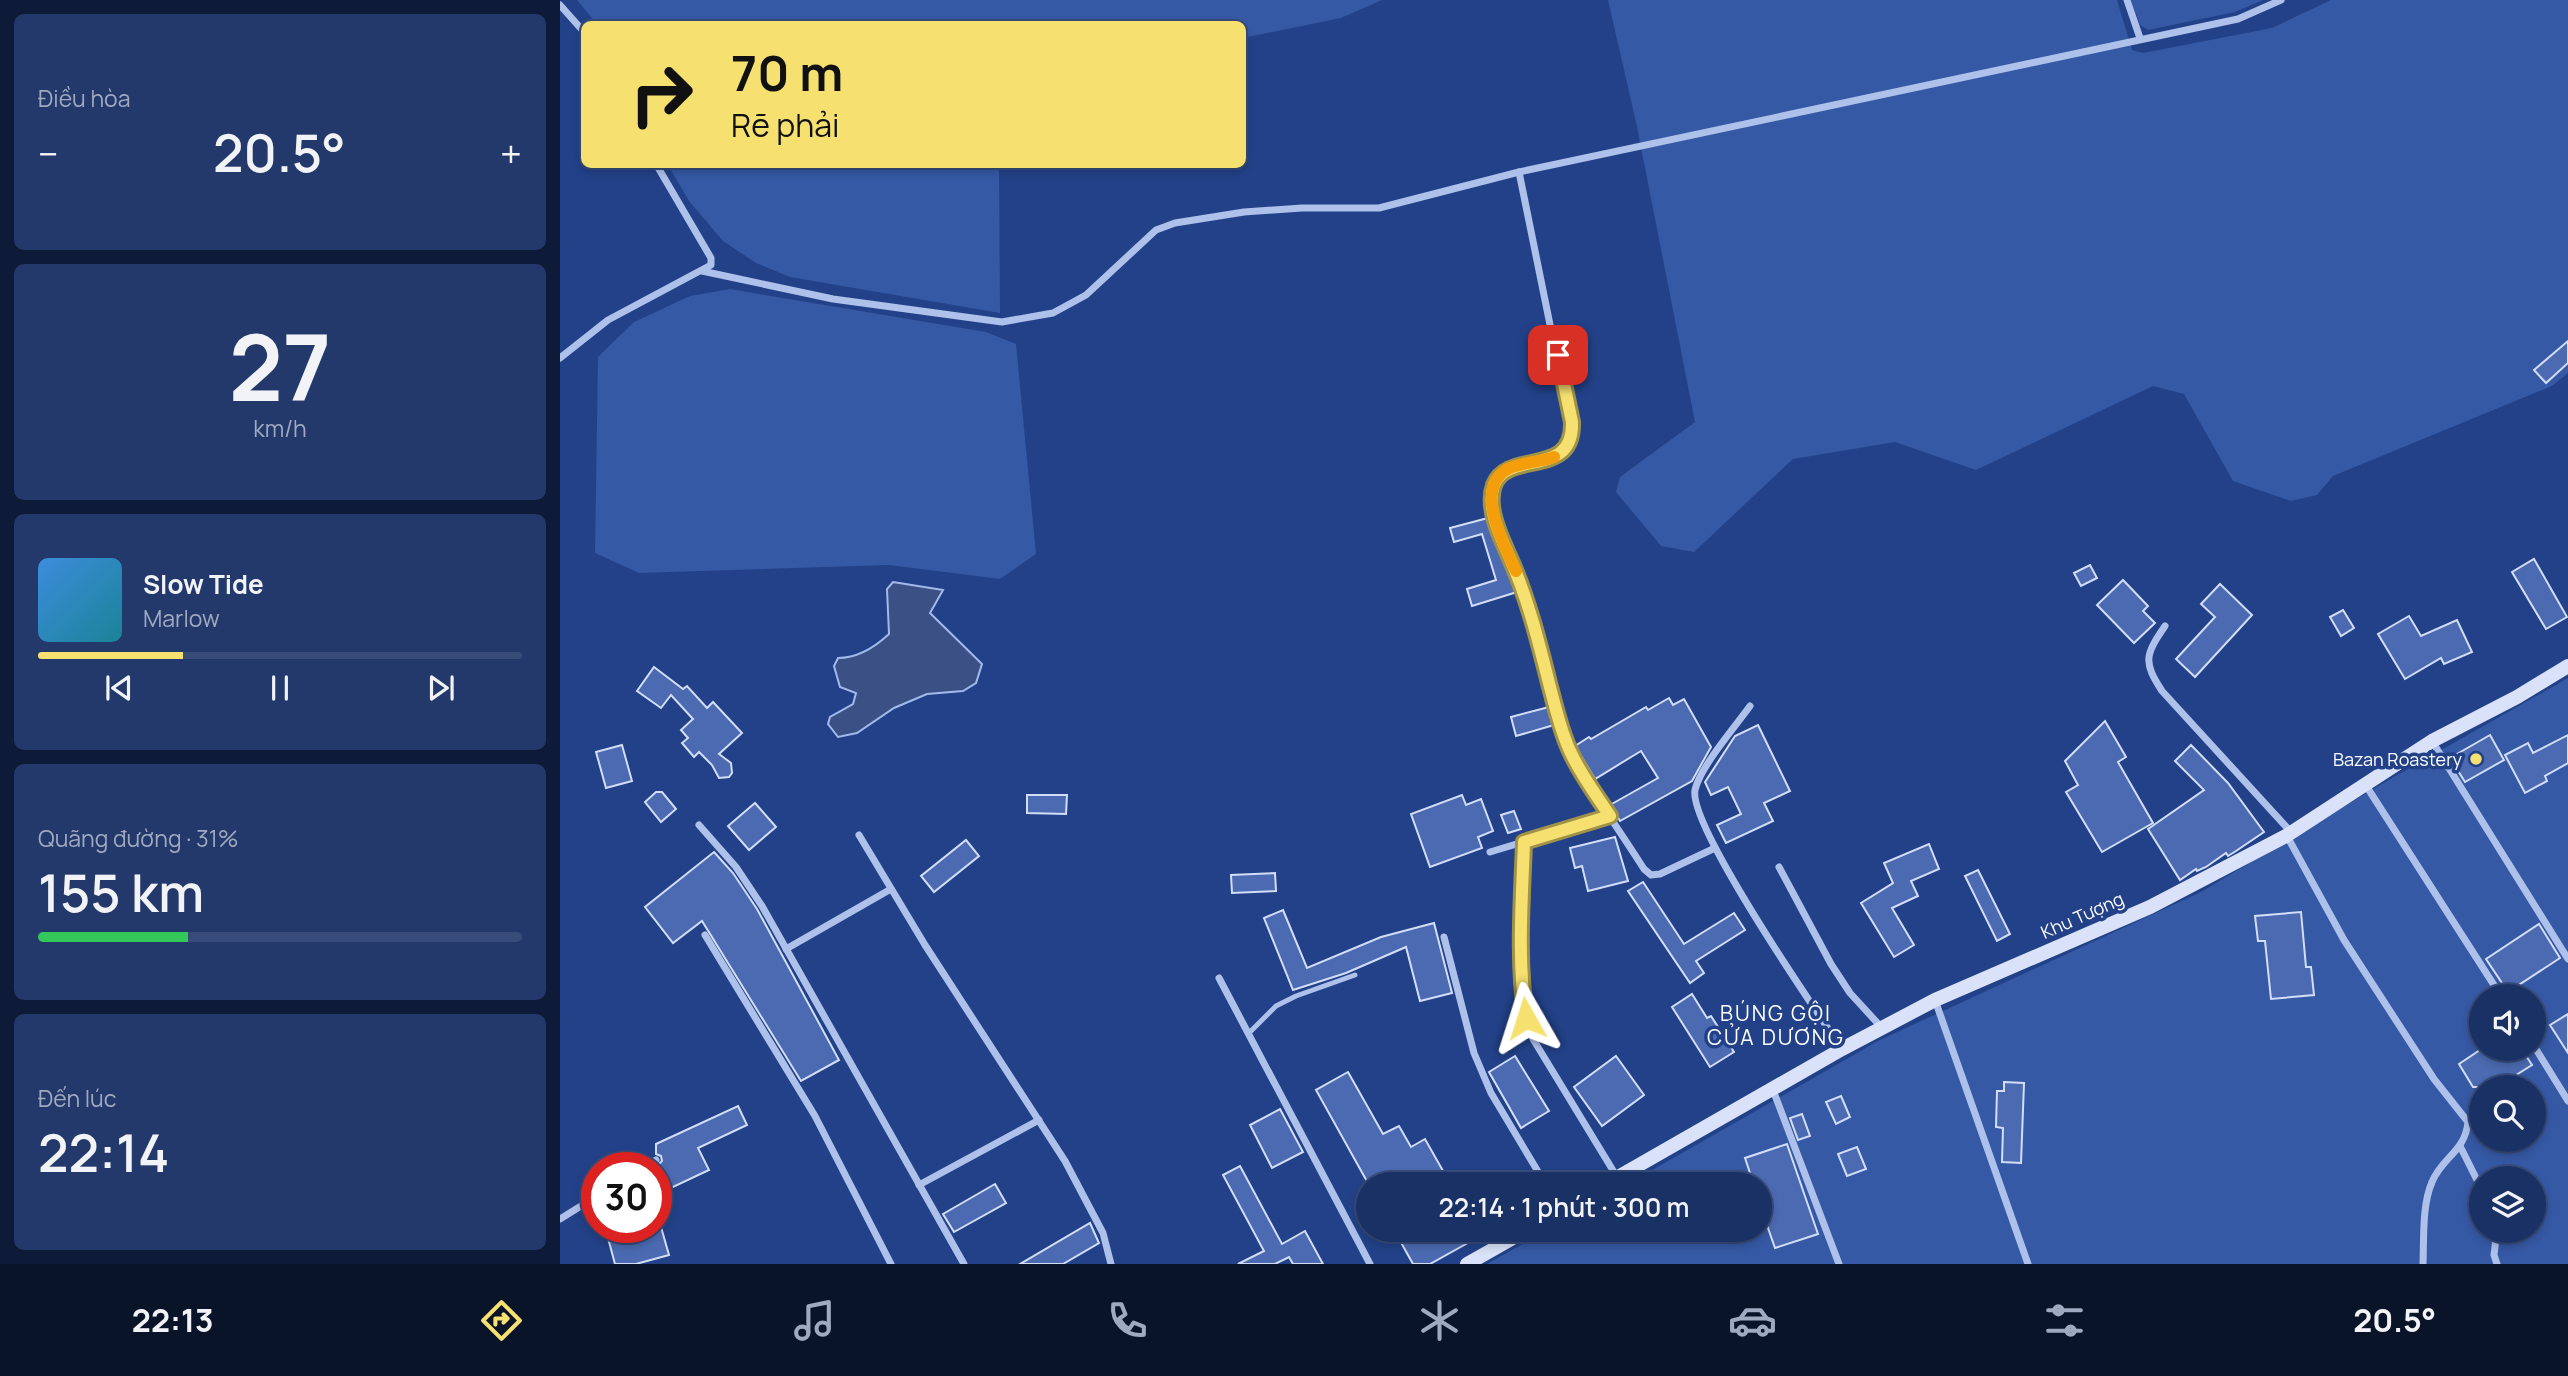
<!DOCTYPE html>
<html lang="vi">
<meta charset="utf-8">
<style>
body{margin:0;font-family:Manrope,sans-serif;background:#23396c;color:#f1f3f6;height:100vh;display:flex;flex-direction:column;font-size:26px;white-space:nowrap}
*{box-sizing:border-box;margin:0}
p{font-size:23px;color:#9fa9bf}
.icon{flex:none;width:38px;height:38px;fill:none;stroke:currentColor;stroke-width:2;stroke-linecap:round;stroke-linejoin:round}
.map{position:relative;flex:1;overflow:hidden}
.panel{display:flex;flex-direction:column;gap:14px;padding:14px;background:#0e1b38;width:560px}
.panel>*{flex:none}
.hud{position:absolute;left:21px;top:21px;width:665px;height:147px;border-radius:10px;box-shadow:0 4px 10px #0003,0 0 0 2px #384c7a;background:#f6e170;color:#111;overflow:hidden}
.fabs{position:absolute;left:1909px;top:984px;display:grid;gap:14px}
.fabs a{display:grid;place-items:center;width:77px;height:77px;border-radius:50%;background:#1a3166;box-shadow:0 4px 10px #0003,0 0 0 2px #384c7a;font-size:35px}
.speed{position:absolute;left:21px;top:1152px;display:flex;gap:14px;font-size:35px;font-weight:700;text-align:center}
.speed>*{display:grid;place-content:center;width:91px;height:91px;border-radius:50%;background:#1a3166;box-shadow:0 4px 10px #0003,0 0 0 2px #384c7a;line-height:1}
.speed .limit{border:10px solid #d22;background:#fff;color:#111}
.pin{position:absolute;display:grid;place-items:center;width:60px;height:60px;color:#fff;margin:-30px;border-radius:14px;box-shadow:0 4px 10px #0006}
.me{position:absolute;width:77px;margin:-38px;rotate:354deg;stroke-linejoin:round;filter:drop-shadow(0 0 5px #0008)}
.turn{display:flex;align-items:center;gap:24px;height:147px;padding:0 35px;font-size:32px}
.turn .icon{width:91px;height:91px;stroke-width:2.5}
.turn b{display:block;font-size:49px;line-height:60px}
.big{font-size:52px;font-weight:600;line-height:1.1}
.panel .card{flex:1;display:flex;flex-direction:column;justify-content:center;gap:10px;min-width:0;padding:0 24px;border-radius:10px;background:#23396c}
.panel .dial{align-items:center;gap:0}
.dial b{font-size:91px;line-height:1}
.song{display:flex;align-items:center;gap:21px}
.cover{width:84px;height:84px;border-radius:10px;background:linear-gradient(135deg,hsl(210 70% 55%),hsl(190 70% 35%))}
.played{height:7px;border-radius:4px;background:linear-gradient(90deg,#f6e170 30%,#384c7a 30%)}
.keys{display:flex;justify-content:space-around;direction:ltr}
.heat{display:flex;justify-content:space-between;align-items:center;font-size:38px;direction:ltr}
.charge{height:10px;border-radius:5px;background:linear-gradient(90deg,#34c759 31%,#384c7a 0)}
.trip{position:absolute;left:796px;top:1172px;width:416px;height:70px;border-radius:35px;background:#1a3166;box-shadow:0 4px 10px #0003,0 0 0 2px #384c7a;font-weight:600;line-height:70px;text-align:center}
.tabs{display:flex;height:112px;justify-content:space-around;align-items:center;background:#0a1429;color:#9fa9bf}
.tabs .icon{width:49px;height:49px}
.tabs .current{color:#f6e170}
.tabs b{font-size:32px;color:#f1f3f6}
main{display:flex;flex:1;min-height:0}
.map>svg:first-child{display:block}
.green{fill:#3659a5;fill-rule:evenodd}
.water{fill:#3b5186;stroke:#a2baeb;stroke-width:2}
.building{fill:#4b6ab1;stroke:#d2def7;stroke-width:2}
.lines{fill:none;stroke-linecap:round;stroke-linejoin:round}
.lane{stroke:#aec1ea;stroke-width:5}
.street{stroke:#aec1ea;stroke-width:7}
.secondary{stroke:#d9e2f8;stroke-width:14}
.route-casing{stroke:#a09249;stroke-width:18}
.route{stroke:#f6e170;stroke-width:12}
.slow{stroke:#f59e0b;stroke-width:12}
.poi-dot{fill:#f6e170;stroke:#224188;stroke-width:2.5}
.labels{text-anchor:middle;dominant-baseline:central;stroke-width:7;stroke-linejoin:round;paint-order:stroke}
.poi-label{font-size:18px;fill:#fff;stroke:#224188;text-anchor:end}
.street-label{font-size:18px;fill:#fff;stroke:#224188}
.quarter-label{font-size:21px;letter-spacing:2px;fill:#fff;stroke:#224188}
</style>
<main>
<section class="panel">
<div class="card"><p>Điều hòa</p>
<div class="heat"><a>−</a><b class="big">20.5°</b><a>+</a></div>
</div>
<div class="card dial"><b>27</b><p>km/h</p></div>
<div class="card">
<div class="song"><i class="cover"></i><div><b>Slow Tide</b><p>Marlow</p></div></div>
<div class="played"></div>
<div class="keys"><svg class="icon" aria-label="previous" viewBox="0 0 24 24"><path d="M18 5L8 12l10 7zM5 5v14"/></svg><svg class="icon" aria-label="pause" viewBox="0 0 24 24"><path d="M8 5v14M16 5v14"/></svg><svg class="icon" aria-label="next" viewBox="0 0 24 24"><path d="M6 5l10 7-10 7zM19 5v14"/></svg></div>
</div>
<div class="card"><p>Quãng đường · 31%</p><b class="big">155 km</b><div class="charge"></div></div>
<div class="card"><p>Đến lúc</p><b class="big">22:14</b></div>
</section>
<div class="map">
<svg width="2008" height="1264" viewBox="0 0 2008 1264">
<rect width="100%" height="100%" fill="#224188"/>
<g class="green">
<polygon points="17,0 822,0 781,18 683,38 682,24 37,24"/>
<polygon points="1048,0 1557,0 1572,50 1583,53 1712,28 1771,0 2008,0 2008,373 1992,386 1773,476 1757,495 1731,501 1673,481 1624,394 1593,386 1416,470 1335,442 1233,459 1134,552 1101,546 1056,492 1060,477 1135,422 1076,122"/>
<polygon points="1571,0 1703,0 1675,12 1588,30 1580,25"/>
<polygon points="108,165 439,165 440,313 230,277 196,263 163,241 129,201"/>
<polygon points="170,289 426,332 456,344 476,554 440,579 329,565 79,573 35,553 38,357 74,322 130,296"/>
<path d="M2008 678V1264H927L987 1230H1200V1185H1066L1318 1041 1641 892 1832 778ZM1922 996H1974V1048H1922ZM1922 1087H1974V1139H1922ZM1922 1178H1974V1230H1922Z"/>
</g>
<path class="water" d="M333 582 383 590 370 613 422 664 416 683 403 691 367 694 334 708 297 733 278 737 268 724 270 717 293 704 296 693 280 687 274 666 278 658C298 658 315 647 329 634L327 589Z"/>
<g class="building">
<polygon points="2008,341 2008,363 1986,383 1974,370"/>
<polygon points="928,518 949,576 951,576 957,592 912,606 907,589 936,580 922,534 894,542 890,528"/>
<polygon points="1974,559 2007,617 1986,629 1952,572"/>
<polygon points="1530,565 1537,578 1521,586 1514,573"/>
<polygon points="1563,580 1588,606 1583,611 1595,623 1574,643 1537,605"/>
<polygon points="1660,584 1692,615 1635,677 1616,659 1655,617 1641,604"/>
<polygon points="1783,610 1794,628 1781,636 1770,617"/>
<polygon points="1849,616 1861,636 1897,620 1912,652 1884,664 1881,658 1845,679 1818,634"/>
<polygon points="94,667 123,689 127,686 147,708 153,702 182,733 159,754 171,763 172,773 169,777 159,778 152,765 139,752 134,757 122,743 128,738 121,730 133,719 111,695 101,708 77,691"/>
<polygon points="1109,698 1113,705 1124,699 1151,747 1132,781 1060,821 1050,805 1098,778 1081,751 1035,779 1015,746 1029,737 1031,739 1086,707 1088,710"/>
<polygon points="989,707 994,725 956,736 951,717"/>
<polygon points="1545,721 1566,757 1558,762 1593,823 1542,852 1506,792 1518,785 1505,761"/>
<polygon points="1198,725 1230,791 1204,803 1213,821 1166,843 1157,825 1181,814 1168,787 1151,795 1145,782 1175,736"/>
<polygon points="1930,735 1944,760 1905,782 1890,758"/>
<polygon points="2008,735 2008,763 1985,776 1987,781 1965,793 1945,755 1968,743 1973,753"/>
<polygon points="62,745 72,781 46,788 36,752"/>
<polygon points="1631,745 1668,783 1704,832 1676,851 1668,856 1666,853 1646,867 1637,871 1636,869 1620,880 1588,829 1644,790 1615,761"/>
<polygon points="96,792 102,792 116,809 101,822 85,802"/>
<polygon points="467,795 507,795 506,814 467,813"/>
<polygon points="902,795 906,805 921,799 933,831 918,837 922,848 870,867 851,814"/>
<polygon points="195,803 216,827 189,850 168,826"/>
<polygon points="954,811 961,829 948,833 941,815"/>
<polygon points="1055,837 1068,881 1028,891 1022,866 1015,868 1010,848"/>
<polygon points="406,840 419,856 374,892 361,876"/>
<polygon points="1369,844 1379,869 1351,881 1358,896 1332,908 1354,945 1334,957 1301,903 1333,883 1324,863"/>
<polygon points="154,852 173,873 197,909 279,1060 241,1081 142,921 113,943 85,907"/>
<polygon points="1418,870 1450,934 1437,941 1405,876"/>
<polygon points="715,873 716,891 672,893 671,875"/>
<polygon points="1083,882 1124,944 1174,913 1185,930 1136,961 1144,973 1130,983 1068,891"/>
<polygon points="723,910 747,968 821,937 874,923 892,993 860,1001 846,947 786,973 733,990 704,918"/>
<polygon points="1741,912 1746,967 1751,967 1754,995 1711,999 1705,941 1698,941 1695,916"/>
<polygon points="1979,924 2000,958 1948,992 1926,959"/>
<polygon points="1132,994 1147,1018 1151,1016 1174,1052 1150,1067 1112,1007"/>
<polygon points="2008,1014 2008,1053 1990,1025"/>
<polygon points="1923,1048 1961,1048 1972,1065 1937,1087 1913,1087 1899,1064"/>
<polygon points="955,1056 989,1111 961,1128 929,1072"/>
<polygon points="1056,1056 1084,1095 1042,1126 1014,1087"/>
<polygon points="788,1072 823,1134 839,1126 851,1147 865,1139 891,1185 809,1185 756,1090"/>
<polygon points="1444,1082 1464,1083 1461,1163 1442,1162 1443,1128 1436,1127 1437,1091 1444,1091"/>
<polygon points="1281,1096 1290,1117 1276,1124 1266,1102"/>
<polygon points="178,1106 187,1125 138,1148 149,1170 96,1195 96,1167 102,1161 101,1156 96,1154 96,1144"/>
<polygon points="720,1109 743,1152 712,1168 690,1125"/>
<polygon points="1242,1114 1250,1136 1238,1140 1230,1118"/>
<polygon points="1227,1144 1258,1234 1215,1248 1200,1205 1200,1185 1194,1185 1185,1158"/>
<polygon points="1297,1147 1306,1169 1287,1176 1278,1154"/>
<polygon points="680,1166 722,1244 745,1231 763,1264 733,1264 729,1257 715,1264 678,1264 704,1251 663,1175"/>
<polygon points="435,1184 446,1203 394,1232 383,1214"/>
<polygon points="530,1223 539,1243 503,1264 460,1264"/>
<polygon points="45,1227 101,1227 109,1255 76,1264 55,1264"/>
<polygon points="834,1230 931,1230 870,1264 853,1264"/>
</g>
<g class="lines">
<polyline class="lane" points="688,1034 716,1006 736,996 795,975"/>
<g class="street">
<polyline points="1567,0 1580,38"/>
<polyline points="0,5 24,32"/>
<path d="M959 172 1012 433C995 479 947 450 934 486 926 508 940 537 950 557 969 599 979 645 991 690 997 711 1001 736 1012 756 1033 794 1060 831 1084 869L1091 875 1100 874 1155 848"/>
<polyline points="142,271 273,299 442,322 493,313 526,295 596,230 615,223 684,212 742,208 819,208 959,172 1678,19 1721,0"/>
<polyline points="0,358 48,320 151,265 151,258 96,164"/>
<path d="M1605 626C1585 655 1583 662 1602 691L1731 832"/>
<path d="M1190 706C1175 727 1140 767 1135 790 1128 825 1256 1011 1282 1049"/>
<polyline points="1872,741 2008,959"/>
<polyline points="1805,784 1941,996"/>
<polyline points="139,825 176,867 202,906 404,1264"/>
<polyline points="299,835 365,945 505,1161 543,1233 551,1264"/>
<path d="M1727 836 1784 940 1874 1079 1908 1122C1905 1152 1882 1157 1872 1182 1862 1205 1864 1238 1863 1264"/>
<path d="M964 842C962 906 951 978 973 1039L1057 1177"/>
<polyline points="930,852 1050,816"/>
<polyline points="1219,867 1271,964 1290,993 1322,1028"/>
<polyline points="145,935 255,1116 331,1264"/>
<polyline points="884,937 914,1053 931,1093 986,1185"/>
<polyline points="226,949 331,889"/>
<polyline points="659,978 810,1264"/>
<polyline points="1375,1000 1468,1264"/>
<polyline points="1974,1046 2008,1101"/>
<polyline points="1213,1090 1279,1264"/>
<polyline points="1900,1146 1922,1190"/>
<polyline points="84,1167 96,1160"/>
<polyline points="359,1185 479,1120"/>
<polyline points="0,1219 37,1196"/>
<polyline points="1937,1264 1934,1255 1937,1230"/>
</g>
<g class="secondary">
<polyline points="1044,1185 1282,1049 1375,1000 1590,907 1726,836 1872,741 1957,697 2008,666"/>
<polyline points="907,1264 967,1230"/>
</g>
</g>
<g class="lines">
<g class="route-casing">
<path id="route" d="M966 1018C957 960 962 901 964 842L1050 816C1037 796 1021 775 1011 753 1001 733 996 709 990 687 979 643 968 598 949 556 940 536 926 507 934 485 948 449 1014 479 1012 422L998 355"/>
</g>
<use href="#route" class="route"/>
<path class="slow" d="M956 571C944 545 914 490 946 470 956 463 981 462 994 457"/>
</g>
<circle class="poi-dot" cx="1916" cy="759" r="7"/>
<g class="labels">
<g class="poi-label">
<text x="1902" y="759">Bazan Roastery</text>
</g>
<g class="street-label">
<text transform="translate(1522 915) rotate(-24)">Khu Tượng</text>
</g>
<g class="quarter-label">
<text x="1216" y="1013">BÚNG GỘI<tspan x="1216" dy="24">CỬA DƯƠNG</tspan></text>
</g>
</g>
</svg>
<div class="fabs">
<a><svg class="icon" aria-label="sound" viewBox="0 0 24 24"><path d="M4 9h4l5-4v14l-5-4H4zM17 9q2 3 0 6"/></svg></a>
<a><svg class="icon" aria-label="search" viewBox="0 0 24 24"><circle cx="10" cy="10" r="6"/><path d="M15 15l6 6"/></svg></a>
<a><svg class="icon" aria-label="layers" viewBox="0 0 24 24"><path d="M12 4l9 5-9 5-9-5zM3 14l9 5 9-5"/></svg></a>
</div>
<div class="speed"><div class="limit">30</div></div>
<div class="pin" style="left:998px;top:355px;background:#d93025"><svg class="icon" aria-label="arrive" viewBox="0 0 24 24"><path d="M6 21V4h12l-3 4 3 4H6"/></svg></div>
<svg class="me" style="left:966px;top:1018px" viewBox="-20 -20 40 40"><path d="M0-17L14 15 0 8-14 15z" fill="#f6e170" stroke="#fff" stroke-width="4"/></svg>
<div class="trip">22:14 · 1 phút · 300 m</div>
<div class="hud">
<div class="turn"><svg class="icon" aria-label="right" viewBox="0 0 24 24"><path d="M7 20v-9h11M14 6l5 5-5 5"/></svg><div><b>70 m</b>Rẽ phải</div></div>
</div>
</div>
</main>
<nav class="tabs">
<b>22:13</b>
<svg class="icon current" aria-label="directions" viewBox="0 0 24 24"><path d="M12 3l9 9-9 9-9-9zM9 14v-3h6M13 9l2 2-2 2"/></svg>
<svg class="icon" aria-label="music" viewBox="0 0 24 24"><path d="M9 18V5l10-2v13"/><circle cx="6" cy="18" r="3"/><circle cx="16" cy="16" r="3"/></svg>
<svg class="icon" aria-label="phone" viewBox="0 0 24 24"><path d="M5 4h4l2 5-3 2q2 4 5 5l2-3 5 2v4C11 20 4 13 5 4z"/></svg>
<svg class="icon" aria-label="climate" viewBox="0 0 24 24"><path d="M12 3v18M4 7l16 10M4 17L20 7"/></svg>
<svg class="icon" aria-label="car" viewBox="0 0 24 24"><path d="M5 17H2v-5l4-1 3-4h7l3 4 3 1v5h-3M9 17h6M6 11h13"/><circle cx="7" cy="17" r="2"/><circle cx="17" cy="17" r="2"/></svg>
<svg class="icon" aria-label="filters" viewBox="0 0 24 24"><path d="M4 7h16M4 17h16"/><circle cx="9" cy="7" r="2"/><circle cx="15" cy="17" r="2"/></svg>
<b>20.5°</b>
</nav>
